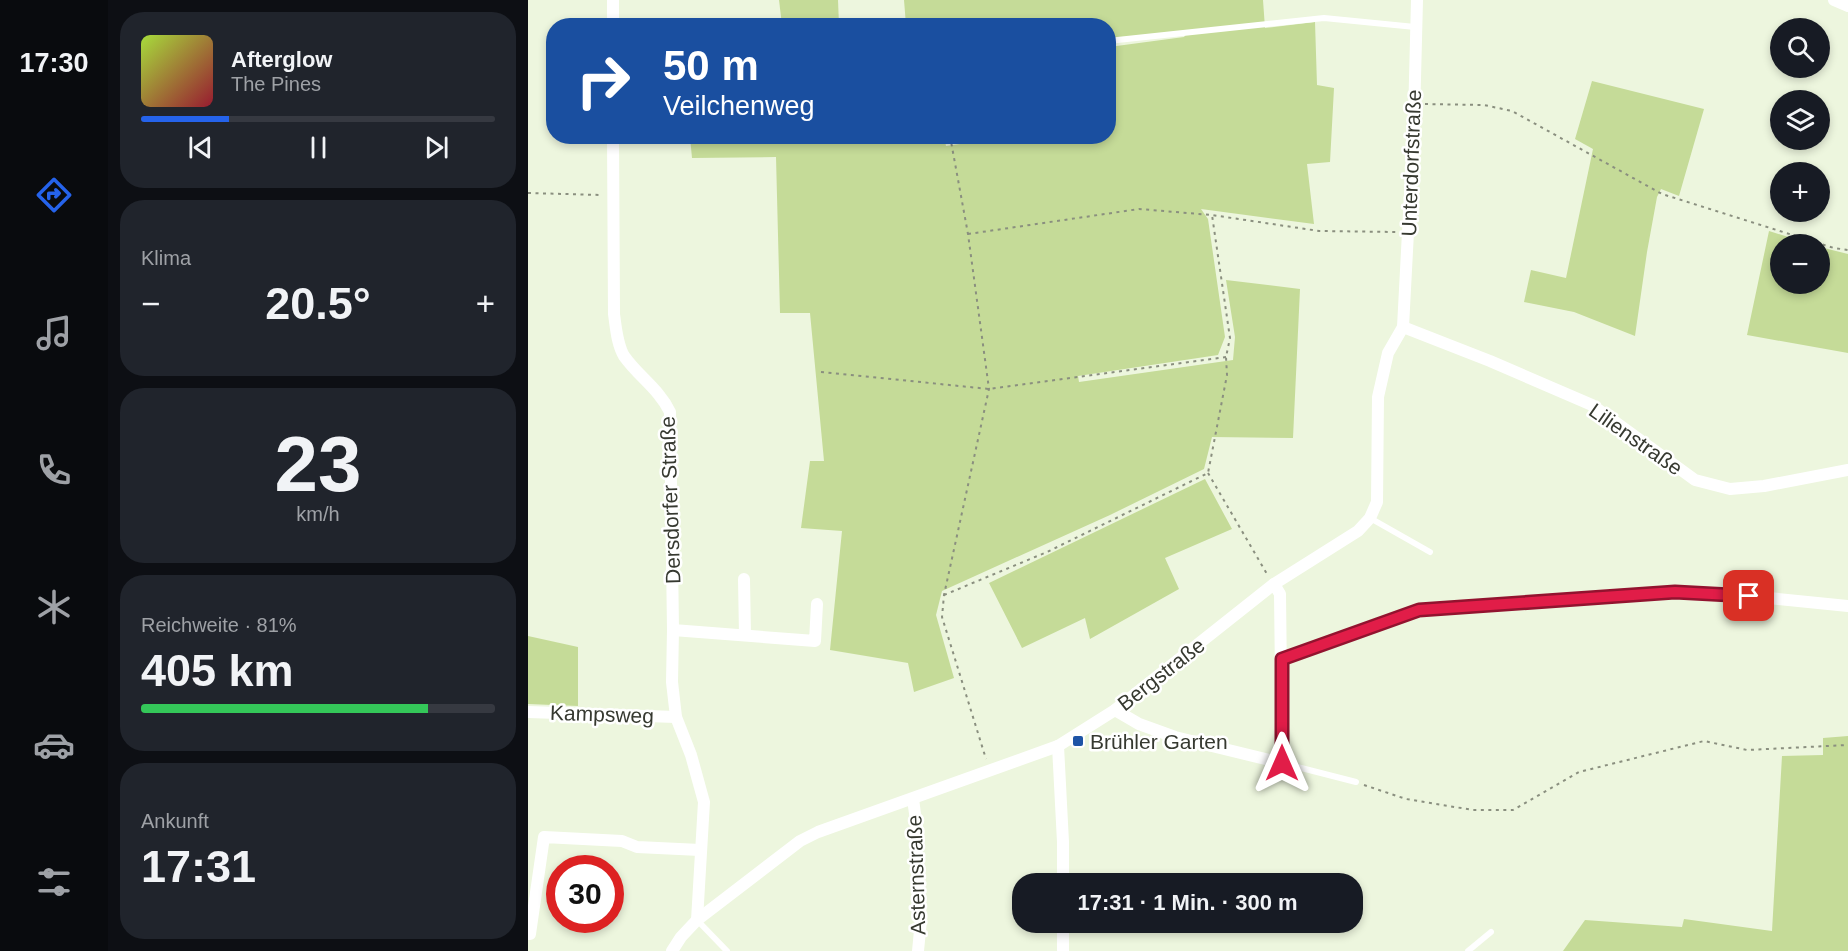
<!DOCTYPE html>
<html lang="de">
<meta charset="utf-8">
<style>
body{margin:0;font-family:Arial,sans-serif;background:#20242c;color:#f1f3f6;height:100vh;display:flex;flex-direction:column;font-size:22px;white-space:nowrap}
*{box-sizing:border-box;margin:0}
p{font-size:20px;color:#9ea1a6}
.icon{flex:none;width:33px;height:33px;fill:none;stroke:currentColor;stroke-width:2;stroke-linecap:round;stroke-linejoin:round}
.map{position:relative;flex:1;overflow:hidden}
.side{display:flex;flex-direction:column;gap:12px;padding:12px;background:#0d0f14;width:420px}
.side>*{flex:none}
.hud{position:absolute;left:18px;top:18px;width:570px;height:126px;border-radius:24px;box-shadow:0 3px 9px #0003;background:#1a4fa0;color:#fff;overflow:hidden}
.fabs{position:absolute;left:1242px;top:18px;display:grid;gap:12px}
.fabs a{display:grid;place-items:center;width:60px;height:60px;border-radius:50%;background:#171b24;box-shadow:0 3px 9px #0003;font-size:30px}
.speed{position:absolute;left:18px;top:855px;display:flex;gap:12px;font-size:30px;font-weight:700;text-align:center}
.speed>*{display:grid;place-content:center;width:78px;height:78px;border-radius:50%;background:#171b24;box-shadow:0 3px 9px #0003;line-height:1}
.speed .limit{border:9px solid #d22;background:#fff;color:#111}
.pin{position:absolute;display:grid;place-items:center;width:51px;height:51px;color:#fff;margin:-26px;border-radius:12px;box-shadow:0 3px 9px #0006}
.me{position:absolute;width:66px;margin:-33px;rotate:0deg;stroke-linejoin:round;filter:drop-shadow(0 0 4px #0008)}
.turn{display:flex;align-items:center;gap:21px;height:126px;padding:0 18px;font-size:27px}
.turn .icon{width:78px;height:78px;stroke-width:2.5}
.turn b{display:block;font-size:42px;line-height:51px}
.big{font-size:45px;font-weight:700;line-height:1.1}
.side .widget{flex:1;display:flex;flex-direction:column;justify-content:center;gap:9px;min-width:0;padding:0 21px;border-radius:24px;background:#20242c}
.side .dial{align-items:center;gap:0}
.dial b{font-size:78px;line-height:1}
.song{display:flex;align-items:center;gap:18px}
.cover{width:72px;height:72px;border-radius:9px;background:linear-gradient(135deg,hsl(80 70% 55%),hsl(350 70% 35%))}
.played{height:6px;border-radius:3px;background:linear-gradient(90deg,#2563eb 25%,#363941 25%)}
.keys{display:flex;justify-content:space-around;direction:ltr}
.heat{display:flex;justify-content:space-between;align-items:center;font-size:33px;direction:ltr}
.charge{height:9px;border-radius:4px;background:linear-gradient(90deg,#34c759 81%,#363941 0)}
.trip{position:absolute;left:484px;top:873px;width:351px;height:60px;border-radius:24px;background:#171b24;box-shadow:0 3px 9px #0003;font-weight:700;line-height:60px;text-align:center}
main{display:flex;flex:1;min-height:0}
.dock{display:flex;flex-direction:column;width:108px;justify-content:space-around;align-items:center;background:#090b0e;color:#9ea1a6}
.dock .icon{width:42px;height:42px}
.dock .on{color:#2563eb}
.dock b{font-size:27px;color:#f1f3f6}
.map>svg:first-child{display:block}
.green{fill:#c5db98}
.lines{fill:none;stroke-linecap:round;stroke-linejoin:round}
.path{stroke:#8a8f7f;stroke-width:2;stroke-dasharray:3 4.5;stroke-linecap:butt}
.lane{stroke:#fff;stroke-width:6}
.street{stroke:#fff;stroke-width:12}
.route-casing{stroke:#92132f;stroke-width:15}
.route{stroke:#e11d48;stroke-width:10}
.poi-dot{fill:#1e54a6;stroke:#fff;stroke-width:2}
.labels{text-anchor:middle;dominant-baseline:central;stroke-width:5;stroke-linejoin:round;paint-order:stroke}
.street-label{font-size:21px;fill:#363930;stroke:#fff}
.poi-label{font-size:21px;fill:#363930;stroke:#fff;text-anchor:start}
</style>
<main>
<nav class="dock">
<b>17:30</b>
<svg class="icon on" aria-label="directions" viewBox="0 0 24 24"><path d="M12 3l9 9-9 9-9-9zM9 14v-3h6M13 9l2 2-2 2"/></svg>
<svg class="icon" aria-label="music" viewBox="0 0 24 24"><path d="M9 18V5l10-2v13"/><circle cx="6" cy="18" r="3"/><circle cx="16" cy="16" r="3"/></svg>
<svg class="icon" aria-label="phone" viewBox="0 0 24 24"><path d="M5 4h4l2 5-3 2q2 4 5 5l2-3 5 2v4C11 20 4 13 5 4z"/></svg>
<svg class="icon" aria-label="climate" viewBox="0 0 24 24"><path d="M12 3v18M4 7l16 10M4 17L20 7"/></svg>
<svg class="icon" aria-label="car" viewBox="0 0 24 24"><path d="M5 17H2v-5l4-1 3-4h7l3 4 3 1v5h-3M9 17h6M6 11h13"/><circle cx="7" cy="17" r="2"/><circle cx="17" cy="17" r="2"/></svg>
<svg class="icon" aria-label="filters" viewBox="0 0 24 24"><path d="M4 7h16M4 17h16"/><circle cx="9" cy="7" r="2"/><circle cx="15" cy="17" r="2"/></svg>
</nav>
<section class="side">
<div class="widget">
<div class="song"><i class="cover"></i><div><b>Afterglow</b><p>The Pines</p></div></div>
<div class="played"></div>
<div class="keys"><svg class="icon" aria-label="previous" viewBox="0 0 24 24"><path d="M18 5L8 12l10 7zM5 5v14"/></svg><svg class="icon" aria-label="pause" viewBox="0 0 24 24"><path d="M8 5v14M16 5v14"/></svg><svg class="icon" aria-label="next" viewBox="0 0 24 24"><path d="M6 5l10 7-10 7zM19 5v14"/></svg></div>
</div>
<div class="widget"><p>Klima</p>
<div class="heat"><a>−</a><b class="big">20.5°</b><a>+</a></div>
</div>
<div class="widget dial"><b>23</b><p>km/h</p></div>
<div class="widget"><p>Reichweite · 81%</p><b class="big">405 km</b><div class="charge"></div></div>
<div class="widget"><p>Ankunft</p><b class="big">17:31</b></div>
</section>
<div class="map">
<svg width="1320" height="951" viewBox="0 0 1320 951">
<rect width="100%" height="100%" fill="#edf6de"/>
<g class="green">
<polygon points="251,0 310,0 311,25 254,25"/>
<polygon points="376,0 735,0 737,28 787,22 789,85 806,88 802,162 779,164 786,224 673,209 680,219 697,337 690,355 550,376 551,382 705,360 707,337 698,280 772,289 765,438 684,437 676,469 582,515 414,591 408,615 426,678 386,692 380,663 302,650 314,531 273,528 282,461 296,461 282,313 252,313 248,157 164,158 162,137 416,136 418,146 432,144 431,137 580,136 581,47 656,37 660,32 581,39 580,26 378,25"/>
<polygon points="1064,81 1176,109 1151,196 1133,189 1129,197 1119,252 1107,336 1046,312 996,302 1003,270 1038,278 1065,149 1047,139"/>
<polygon points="1241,231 1283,244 1252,244 1252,284 1292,284 1292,247 1320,254 1320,353 1219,335"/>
<polygon points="677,479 704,529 637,558 651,589 562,639 557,618 494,648 461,583"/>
<polygon points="0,636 50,647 50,706 0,704"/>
<polygon points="1320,736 1320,951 1035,951 1057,920 1154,927 1156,919 1244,931 1254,756 1295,755 1295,738"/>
</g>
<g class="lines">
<g class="path">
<polyline points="897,104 956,105 984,111 1134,194 1306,248 1320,250"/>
<polyline points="422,136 440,234 461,389 416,595 414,617 458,759"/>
<polyline points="0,193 73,195"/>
<polyline points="440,234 611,209 684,215 791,231 868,232"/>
<polyline points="293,372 461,389 698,357"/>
<polyline points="680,473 739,574"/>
<polyline points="416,595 519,552 680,473 699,375 698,357 702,338 684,215"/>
<polyline points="836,785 878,799 945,810 985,810 1051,772 1176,741 1219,750 1320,745"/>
</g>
<g class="lane">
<polyline points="150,26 234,21 255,26"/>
<polyline points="580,41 796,18 887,27"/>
<polyline points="842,518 902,552"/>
<polyline points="754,763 828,782"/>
<polyline points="169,920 199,951"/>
<polyline points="940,951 963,932"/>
</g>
<g class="street">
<polyline points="1306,0 1320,6"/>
<polyline points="85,26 85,0"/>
<path d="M85 136 86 314C88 328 89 344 96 356 110 376 131 389 142 412L145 630 144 682 148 717 163 755 176 802 169 920"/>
<polyline points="875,327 962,361 1064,405 1167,480 1202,489 1236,486 1320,470"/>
<polyline points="216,579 217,635"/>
<polyline points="145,630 287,641 289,604"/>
<polyline points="754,659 891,610 1147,592 1221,596 1320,606"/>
<polyline points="587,710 611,724 647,737 754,763 752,594 746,584"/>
<polyline points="0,712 148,717"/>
<polyline points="530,746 535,842 535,884"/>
<polyline points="385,799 389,828 388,860 393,920 390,951"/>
<polyline points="0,934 2,934 16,837 94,841 109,847 172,850"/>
<polyline points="144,951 153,937 169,920 272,841 290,832 530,746 587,710 746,584 830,531 842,518 849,502 850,397 860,353 875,327 886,118 889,0"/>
<polyline points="535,951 535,922"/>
</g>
</g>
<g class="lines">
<g class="route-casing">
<polyline id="route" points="754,763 754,659 891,610 1147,592 1221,596"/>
</g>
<use href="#route" class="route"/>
</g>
<rect class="poi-dot" x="544" y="735" width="12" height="12" rx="3"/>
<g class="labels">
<g class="street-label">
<text transform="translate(883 163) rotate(-88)">Unterdorfstraße</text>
<text transform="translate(1108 439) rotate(35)">Lilienstraße</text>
<text transform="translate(142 500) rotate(-92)">Dersdorfer Straße</text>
<text transform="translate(633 674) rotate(-38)">Bergstraße</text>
<text transform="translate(74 714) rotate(2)">Kampsweg</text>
<text transform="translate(388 875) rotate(-92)">Asternstraße</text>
</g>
<g class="poi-label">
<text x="562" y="741">Brühler Garten</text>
</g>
</g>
</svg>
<div class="fabs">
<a><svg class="icon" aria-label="search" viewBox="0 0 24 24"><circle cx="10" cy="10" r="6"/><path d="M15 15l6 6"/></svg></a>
<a><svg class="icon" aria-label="layers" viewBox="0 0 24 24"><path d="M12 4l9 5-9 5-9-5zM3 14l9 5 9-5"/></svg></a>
<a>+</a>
<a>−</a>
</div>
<div class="speed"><div class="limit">30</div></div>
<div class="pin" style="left:1221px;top:596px;background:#d93025"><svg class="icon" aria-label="arrive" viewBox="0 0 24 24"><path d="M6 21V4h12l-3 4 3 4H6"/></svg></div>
<svg class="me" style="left:754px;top:763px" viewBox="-20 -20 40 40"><path d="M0-17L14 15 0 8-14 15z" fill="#e11d48" stroke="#fff" stroke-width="4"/></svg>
<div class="trip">17:31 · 1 Min. · 300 m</div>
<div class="hud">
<div class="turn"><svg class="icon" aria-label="right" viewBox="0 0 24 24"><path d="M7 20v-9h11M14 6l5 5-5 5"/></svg><div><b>50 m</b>Veilchenweg</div></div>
</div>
</div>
</main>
